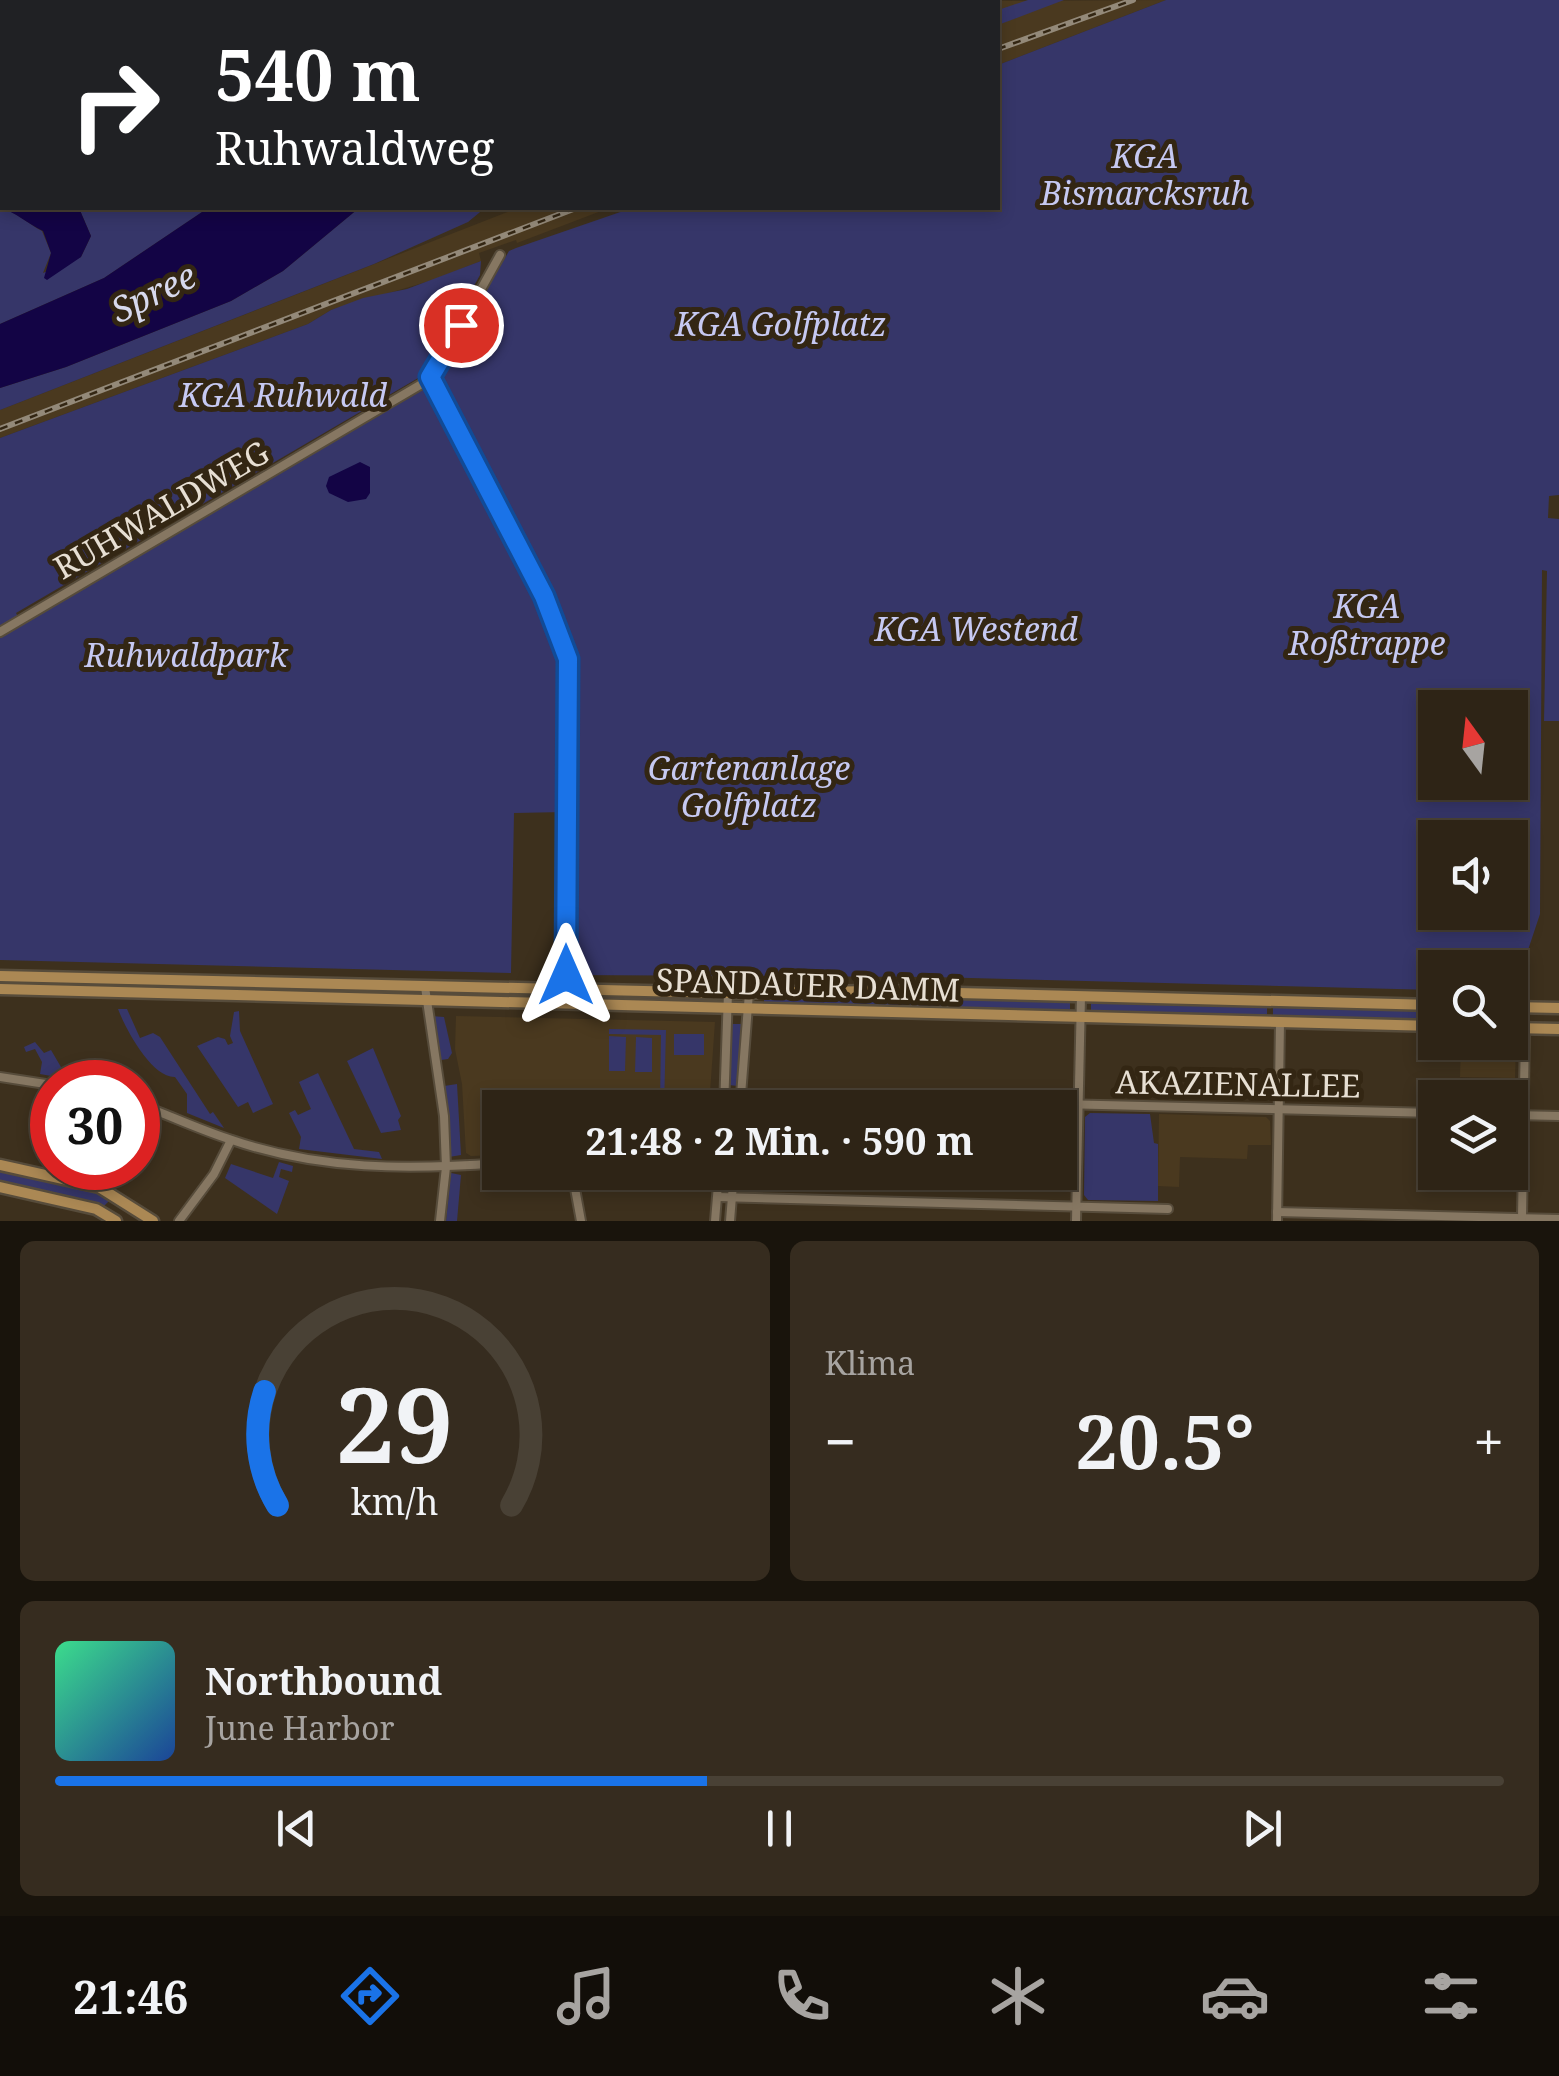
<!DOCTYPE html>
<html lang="de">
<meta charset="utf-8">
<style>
body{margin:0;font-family:"Noto Serif",serif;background:#362c1f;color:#f1f3f6;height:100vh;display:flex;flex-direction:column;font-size:38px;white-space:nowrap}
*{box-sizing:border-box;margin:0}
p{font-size:32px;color:#a7a4a1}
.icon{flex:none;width:55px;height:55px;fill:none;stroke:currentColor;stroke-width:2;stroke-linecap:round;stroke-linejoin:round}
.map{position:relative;height:1221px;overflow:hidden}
.details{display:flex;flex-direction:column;gap:20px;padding:20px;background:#19140c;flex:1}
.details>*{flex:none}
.banner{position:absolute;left:0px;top:0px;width:1000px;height:210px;box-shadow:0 5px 15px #0003,0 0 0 2px #494135;background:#202124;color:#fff;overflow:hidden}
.needle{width:65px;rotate:345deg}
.tools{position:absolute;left:1418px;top:690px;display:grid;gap:20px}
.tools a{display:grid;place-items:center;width:110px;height:110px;border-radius:0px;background:#2e2416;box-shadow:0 5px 15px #0003,0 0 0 2px #494135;font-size:50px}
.speed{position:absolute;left:30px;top:1060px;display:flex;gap:20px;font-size:50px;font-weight:700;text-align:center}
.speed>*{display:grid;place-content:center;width:130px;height:130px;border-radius:50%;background:#2e2416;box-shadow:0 5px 15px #0003,0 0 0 2px #494135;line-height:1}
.speed .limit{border:15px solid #d22;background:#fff;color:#111}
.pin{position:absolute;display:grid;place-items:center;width:85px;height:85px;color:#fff;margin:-42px;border:5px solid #fff;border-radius:50%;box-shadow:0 2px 10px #0007}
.me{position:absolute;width:110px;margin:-55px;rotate:0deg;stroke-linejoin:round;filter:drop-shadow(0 0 8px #0008)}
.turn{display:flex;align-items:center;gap:35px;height:210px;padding:0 50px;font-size:45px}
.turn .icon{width:130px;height:130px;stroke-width:2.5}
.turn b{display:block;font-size:70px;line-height:85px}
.big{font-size:75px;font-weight:700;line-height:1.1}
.details .widget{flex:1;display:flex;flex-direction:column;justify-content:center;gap:15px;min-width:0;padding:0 35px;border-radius:15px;background:#362c1f}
.details .dial{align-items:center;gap:0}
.dial svg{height:260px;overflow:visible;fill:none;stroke:#494135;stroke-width:7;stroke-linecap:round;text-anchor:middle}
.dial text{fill:#f1f3f6;stroke:none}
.song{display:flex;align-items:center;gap:30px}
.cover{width:120px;height:120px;border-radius:15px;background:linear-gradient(135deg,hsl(150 70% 55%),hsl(220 70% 35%))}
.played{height:10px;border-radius:5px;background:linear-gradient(90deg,#1a73e8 45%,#494135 45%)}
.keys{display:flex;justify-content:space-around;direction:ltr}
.heat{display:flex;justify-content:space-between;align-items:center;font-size:55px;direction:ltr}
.details .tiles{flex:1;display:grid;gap:20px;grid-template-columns:1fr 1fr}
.widget:last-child{grid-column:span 2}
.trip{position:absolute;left:482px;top:1090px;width:595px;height:100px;border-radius:0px;background:#2e2416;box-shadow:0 5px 15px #0003,0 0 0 2px #494135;font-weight:700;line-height:100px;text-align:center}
.dock{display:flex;height:160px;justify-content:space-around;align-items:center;background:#120e09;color:#a7a4a1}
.dock .icon{width:70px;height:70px}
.dock .on{color:#1a73e8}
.dock b{font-size:45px;color:#f1f3f6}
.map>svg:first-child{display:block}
.built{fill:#4a391f}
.green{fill:#363669;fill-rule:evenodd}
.water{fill:#130445}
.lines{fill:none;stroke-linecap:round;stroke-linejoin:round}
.minor-casing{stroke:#574c3b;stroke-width:12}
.major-casing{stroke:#574c3b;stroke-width:15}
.minor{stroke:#867762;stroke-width:8}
.major{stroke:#ab8854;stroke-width:10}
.rail-casing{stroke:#938979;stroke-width:6}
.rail{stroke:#332613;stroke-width:2.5;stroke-dasharray:8;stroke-linecap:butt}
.route-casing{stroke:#114b97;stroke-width:25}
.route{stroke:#1a73e8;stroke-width:18}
.labels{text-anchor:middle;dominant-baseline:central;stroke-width:10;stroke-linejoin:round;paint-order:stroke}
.park-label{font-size:32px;font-style:italic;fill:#c6c9f2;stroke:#332613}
.street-label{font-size:32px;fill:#e7dfd3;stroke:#332613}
.water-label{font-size:35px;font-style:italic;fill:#d7d9ed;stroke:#332613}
</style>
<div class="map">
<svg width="1559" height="1221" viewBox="0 0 1559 1221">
<rect width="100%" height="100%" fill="#3d301d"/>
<g class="built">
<polygon points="886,0 1028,1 1166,0 998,65 998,2"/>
<polygon points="518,208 609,208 517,243 516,240 479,253 481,261 433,280 331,310 308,324 0,438 0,410"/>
<polygon points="456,1016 715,1022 709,1107 500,1108 500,1155 471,1156 466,1153 462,1084 455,1049"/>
<polygon points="1513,1042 1516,1045 1515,1078 1460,1077 1461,1043"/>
<polygon points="1159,1114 1266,1117 1270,1121 1271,1145 1248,1145 1247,1159 1180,1157 1179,1187 1158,1186"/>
</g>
<g class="green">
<polygon points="141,0 511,0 139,2"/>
<polygon points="663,0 856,0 658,2"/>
<polygon points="1028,0 1064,0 998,25 998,10"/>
<path d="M1166 0H1559V495L1549 496 1548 518 1559 519V721H1544L1547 571 1542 570 1540 914 1526 956 1525 974 1513 976V992H1510V968H1435V990L932 977 567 975 566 812 514 813 511 973 0 960V637L433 384 509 251 516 248 632 208H998V65ZM1435 708H1510V782H1435ZM1435 838H1510V912H1435Z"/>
<path d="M0 207C16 212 27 223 42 231L51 253 43 273 81 257 91 236 79 208H208L104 278 0 324Z"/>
<polygon points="359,208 485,208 468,222 374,264 0,410 0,388 66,367 231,301 283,271"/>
<polygon points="481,261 480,275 425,374 16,613 18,617 0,627 0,438 308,324 331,310 363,298 407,289"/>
<polygon points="304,988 411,991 411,995 304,992"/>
<polygon points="444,991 554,994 554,999 444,996"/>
<polygon points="577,994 715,997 715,1003 577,1000"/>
<polygon points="817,994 1070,1000 1070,1012 764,1004 764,1000 799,999"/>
<polygon points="1091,1000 1267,1005 1267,1017 1091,1013"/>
<polygon points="1273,1005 1435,1009 1435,1022 1273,1018"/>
<path d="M118 1009H127L140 1038 153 1033 160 1037 210 1114 213 1112 224 1128 187 1113V1094L175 1077C152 1078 126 1030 118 1009Z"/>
<polygon points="239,1011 240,1031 273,1104 253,1113 248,1102 238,1107 197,1046 218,1037 225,1039 228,1045 233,1043 230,1036 234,1012"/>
<polygon points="431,1016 444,1017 452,1053 448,1059 441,1060"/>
<polygon points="732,1024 742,1024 738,1086 728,1085"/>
<polygon points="609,1029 666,1030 664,1107 660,1107 661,1035 609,1034"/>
<rect x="674" y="1034" width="30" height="21"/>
<polygon points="609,1036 626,1037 625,1071 609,1071"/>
<polygon points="636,1037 652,1038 652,1072 635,1072"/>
<polygon points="35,1042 44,1053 51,1050 68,1079 40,1074 42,1062 35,1049 26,1052 24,1047"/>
<polygon points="373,1048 401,1116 398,1120 401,1130 381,1133 347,1061"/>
<polygon points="318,1073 354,1149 379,1152 382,1159 299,1149 301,1137 289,1113 295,1110 298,1115 311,1109 299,1082"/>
<polygon points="457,1084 461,1155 449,1157 444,1086"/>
<polygon points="1090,1113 1150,1114 1154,1143 1158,1144 1158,1201 1088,1200 1084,1195 1085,1117"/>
<polygon points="279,1162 293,1166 292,1172 281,1169 279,1177 289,1181 277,1214 225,1178 231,1164 273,1178"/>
<polygon points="0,1169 90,1188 109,1195 110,1200 102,1208 0,1185"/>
<polygon points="451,1173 461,1175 457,1221 446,1221"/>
</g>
<g class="water">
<polygon points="511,0 663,0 508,2"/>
<path d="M0 176 2 208H79L91 236 81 257 47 280 44 278 51 253 43 231C27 223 16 213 0 207Z"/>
<polygon points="208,208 359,208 283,271 231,301 66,367 0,388 0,324 104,278"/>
<polygon points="360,462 370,467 370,493 366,499 348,502 329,493 326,486 329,477"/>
</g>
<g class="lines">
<g class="minor-casing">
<g id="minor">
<polyline points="870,2 871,0"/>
<polyline points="430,377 544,596 568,659 566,1003"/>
<polyline points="0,632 425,382 440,363 500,255"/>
<polyline points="425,987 444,1116 446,1167 440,1221"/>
<polyline points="0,1077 52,1085"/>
<polyline points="725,1096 1435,1113"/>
<path d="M138 1104C169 1115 200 1130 232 1140 319 1170 409 1170 500 1163"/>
<polyline points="724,1108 728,993"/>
<polyline points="740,1108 749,993"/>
<polyline points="1510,1115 1559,1116"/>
<polyline points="572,1172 581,1221"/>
<polyline points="718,1197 1168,1209"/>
<polyline points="1277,1212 1559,1219"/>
<polyline points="1522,1218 1525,1028"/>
<polyline points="179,1221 214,1174 231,1140"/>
<polyline points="715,1221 719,1172"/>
<polyline points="730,1221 734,1172"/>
<polyline points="1076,1221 1081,996"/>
<polyline points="1277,1221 1280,1022"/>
</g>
</g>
<g class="major-casing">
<g id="major">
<polyline points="0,976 728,993 879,991 1435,1005"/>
<polyline points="0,989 1435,1026"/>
<polyline points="1510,1007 1559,1008"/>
<polyline points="1510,1028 1559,1029"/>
<polyline points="0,1165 99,1187 153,1221"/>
<polyline points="0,1187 96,1209 116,1221"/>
</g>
</g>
<use href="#minor" class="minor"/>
<use href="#major" class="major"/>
<g class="rail-casing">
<g id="rail">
<polyline points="998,49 1133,0"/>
<polyline points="0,429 576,208"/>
</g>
</g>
<use href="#rail" class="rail"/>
</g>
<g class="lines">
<g class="route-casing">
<polyline id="route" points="461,325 430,377 544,596 568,659 566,975"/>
</g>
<use href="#route" class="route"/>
</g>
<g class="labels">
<g class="park-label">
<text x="1145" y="155">KGA<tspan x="1145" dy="37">Bismarcksruh</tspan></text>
<text x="781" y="323">KGA Golfplatz</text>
<text x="283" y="394">KGA Ruhwald</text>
<text x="1367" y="605">KGA<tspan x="1367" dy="37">Roßtrappe</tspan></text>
<text x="976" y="628">KGA Westend</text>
<text x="186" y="654">Ruhwaldpark</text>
<text x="749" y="767">Gartenanlage<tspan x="749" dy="37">Golfplatz</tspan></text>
</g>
<g class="street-label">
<text transform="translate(161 509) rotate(-30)">RUHWALDWEG</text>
<text transform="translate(808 984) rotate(2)">SPANDAUER DAMM</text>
<text transform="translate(1238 1083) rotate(1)">AKAZIENALLEE</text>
</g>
<g class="water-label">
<text transform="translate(153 292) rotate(-26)">Spree</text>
</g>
</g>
</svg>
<div class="tools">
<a><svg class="needle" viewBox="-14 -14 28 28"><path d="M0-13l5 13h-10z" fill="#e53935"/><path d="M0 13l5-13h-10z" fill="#a7a4a1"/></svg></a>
<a><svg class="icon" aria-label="sound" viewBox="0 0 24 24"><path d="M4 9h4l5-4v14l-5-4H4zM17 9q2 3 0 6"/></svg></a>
<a><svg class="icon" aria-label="search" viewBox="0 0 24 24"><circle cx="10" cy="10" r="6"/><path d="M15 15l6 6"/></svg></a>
<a><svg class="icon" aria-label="layers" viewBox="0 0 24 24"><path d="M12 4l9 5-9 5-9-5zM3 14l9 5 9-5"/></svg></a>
</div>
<div class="speed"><div class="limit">30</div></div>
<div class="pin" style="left:461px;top:325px;background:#d93025"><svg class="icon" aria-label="arrive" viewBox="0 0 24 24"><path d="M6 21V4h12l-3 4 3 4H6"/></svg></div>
<svg class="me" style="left:566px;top:975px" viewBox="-20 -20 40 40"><path d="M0-17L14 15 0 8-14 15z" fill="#1a73e8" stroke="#fff" stroke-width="4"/></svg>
<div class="trip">21:48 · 2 Min. · 590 m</div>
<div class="banner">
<div class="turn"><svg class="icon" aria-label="right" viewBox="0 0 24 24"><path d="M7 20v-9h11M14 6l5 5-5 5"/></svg><div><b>540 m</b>Ruhwaldweg</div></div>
</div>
</div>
<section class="details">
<div class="tiles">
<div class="widget dial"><svg viewBox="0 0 100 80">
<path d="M14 69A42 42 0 1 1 86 69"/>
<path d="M14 69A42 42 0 0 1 10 34" stroke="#1a73e8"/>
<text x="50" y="56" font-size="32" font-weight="700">29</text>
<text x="50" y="72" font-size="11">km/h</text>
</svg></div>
<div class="widget"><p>Klima</p>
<div class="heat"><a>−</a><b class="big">20.5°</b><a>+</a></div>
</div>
<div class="widget">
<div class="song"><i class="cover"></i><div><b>Northbound</b><p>June Harbor</p></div></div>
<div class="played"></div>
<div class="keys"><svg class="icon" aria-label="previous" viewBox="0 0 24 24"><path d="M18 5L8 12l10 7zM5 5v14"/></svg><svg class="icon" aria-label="pause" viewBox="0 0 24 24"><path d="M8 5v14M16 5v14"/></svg><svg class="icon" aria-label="next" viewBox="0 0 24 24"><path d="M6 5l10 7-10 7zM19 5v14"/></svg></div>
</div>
</div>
</section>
<nav class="dock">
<b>21:46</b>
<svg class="icon on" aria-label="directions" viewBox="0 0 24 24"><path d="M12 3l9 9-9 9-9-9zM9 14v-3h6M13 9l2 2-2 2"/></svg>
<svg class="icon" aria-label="music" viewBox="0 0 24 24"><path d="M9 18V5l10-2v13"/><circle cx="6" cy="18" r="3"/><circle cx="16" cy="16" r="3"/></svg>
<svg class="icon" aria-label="phone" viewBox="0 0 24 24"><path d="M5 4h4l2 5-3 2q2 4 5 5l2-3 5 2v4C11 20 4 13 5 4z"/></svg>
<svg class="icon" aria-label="climate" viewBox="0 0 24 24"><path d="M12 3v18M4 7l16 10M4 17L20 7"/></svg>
<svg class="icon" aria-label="car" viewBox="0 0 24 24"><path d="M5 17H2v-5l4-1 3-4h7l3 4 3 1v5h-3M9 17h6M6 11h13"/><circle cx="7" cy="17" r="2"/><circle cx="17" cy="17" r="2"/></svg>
<svg class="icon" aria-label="filters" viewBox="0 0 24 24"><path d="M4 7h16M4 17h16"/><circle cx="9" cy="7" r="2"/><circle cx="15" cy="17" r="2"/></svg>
</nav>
